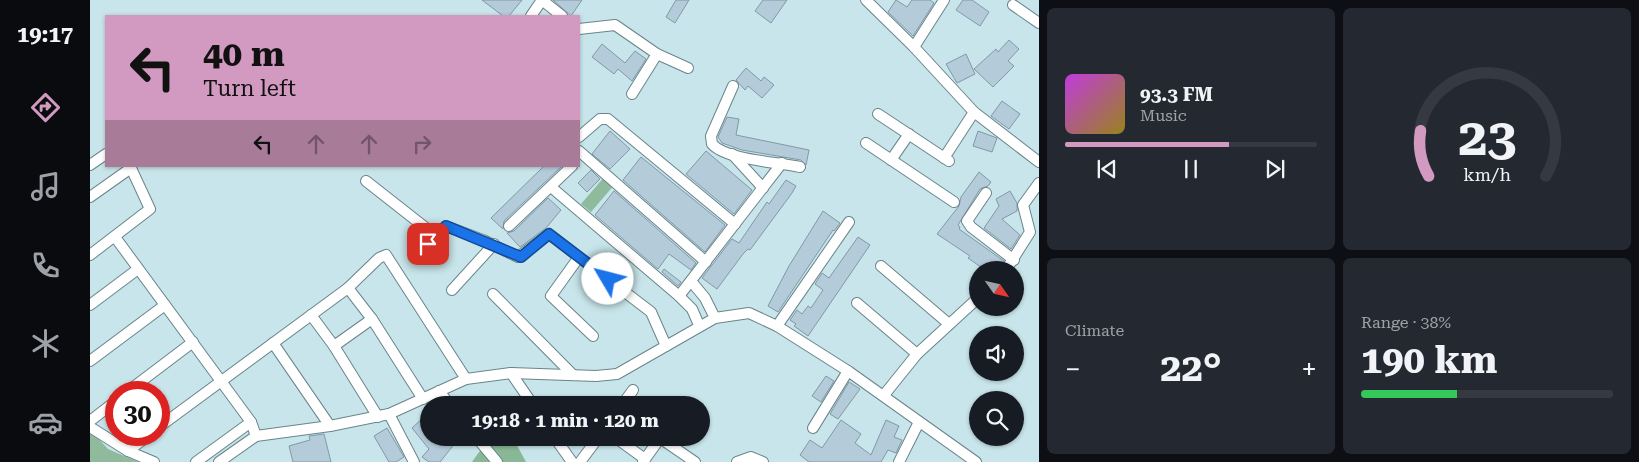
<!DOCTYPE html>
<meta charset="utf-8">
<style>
body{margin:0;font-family:"Roboto Serif",serif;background:#242831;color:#f1f3f6;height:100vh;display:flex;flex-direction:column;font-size:19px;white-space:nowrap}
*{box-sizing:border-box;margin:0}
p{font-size:16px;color:#9ea1a6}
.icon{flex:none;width:28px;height:28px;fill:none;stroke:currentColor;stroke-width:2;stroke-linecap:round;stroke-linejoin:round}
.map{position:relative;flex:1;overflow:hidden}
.side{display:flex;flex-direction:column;gap:8px;padding:8px;background:#0d0f14;width:600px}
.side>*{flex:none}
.top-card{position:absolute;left:15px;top:15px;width:475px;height:152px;border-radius:0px;box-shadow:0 1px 4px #0004;background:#d29ac0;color:#111;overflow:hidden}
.needle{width:32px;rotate:124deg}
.buttons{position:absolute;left:879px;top:261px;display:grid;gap:10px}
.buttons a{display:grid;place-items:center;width:55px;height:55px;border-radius:50%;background:#171b24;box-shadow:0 1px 4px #0004;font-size:25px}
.speed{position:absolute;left:15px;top:381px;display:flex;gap:10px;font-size:25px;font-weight:700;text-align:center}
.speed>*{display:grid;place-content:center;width:65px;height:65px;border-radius:50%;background:#171b24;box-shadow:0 1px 4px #0004;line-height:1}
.speed .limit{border:8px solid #d22;background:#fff;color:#111}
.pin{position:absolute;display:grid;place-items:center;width:42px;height:42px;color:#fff;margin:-21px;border-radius:10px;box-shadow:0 2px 8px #0006}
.me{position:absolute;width:55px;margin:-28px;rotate:307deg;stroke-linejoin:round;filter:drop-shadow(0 0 4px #0008)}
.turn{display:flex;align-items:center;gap:18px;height:105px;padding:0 15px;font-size:22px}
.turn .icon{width:65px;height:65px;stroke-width:2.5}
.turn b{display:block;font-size:35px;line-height:42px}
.lanes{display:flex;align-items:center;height:48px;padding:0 15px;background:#0003;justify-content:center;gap:25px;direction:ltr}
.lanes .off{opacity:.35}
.big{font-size:38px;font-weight:700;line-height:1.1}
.side .widget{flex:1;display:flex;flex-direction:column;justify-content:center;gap:8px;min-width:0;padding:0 18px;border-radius:8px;background:#242831}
.side .dial{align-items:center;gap:0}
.dial svg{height:130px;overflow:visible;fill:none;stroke:#363941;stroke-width:7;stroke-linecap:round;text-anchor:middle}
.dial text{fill:#f1f3f6;stroke:none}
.song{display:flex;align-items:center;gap:15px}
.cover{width:60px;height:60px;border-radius:8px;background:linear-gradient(135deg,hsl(290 70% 55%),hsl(50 70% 35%))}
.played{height:5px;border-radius:2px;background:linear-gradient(90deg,#d29ac0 65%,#363941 65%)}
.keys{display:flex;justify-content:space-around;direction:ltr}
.heat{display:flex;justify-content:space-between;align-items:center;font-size:28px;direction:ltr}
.charge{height:8px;border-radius:4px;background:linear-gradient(90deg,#34c759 38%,#363941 0)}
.side .tiles{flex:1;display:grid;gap:8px;grid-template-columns:repeat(2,1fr)}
.trip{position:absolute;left:330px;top:396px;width:290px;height:50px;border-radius:25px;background:#171b24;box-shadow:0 1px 4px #0004;font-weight:700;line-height:50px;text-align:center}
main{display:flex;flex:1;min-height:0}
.tabs{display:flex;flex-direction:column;width:90px;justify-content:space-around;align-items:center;background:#090b0e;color:#9ea1a6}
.tabs .icon{width:35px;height:35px}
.tabs .on{color:#d29ac0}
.tabs b{font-size:22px;color:#f1f3f6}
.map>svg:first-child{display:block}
.green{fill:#8fbb9c}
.forest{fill:#89b896}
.building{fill:#b4cbda;stroke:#8298a6}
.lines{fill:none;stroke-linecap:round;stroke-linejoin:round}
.minor-casing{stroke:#69858a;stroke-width:12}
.minor{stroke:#fff;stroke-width:10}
.route-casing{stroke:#114b97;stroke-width:12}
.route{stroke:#1a73e8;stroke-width:9}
</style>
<main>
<nav class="tabs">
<b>19:17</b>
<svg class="icon on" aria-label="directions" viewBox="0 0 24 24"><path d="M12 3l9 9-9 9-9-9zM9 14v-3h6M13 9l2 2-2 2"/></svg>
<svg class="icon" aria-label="music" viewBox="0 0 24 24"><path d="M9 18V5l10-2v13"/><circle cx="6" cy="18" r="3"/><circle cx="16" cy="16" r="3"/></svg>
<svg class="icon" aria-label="phone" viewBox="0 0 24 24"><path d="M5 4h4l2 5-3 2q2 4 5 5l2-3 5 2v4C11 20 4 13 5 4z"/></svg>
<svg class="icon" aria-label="climate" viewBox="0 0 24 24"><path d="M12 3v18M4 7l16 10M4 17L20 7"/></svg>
<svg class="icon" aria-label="car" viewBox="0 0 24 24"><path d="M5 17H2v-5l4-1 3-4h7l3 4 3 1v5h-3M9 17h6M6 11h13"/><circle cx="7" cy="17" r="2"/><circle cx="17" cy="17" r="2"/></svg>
</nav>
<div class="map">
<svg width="949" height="462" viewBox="0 0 949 462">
<rect width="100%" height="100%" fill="#c7e5ea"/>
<g class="green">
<polygon points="515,176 525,184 501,212 491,204"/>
<polygon points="0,430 18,449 48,462 0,462"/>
</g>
<polygon class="forest" points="399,438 423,438 436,462 382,462"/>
<g class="building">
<polygon points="392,0 432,0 419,16 413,16"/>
<polygon points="463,0 492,0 481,16"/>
<polygon points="586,0 599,0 585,23 576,17"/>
<polygon points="673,0 697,0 681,23 665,11"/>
<polygon points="806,0 817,7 822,0 840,0 844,3 823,36 798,12"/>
<polygon points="873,0 882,0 899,12 890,26 866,10"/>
<polygon points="919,40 929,49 918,61 924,66 903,87 884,69 906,49 908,52"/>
<polygon points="512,44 535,63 545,51 556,59 542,81 528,69 524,74 502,57"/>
<polygon points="876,54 885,74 867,83 856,64"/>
<polygon points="656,68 671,81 674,77 684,85 672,98 658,86 655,90 646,80"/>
<polygon points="912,101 930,114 919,129 901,116"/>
<polygon points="637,117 649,119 646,135 719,150 716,165 711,160 652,150 632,143 628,137"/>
<polygon points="520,131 540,149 520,169 502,154"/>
<polygon points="888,131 907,138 902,152 883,146"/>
<polygon points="616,151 662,190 644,214 596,174"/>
<polygon points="551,157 635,225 615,252 533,180"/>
<polygon points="454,166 472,166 414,221 413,229 401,218"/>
<polygon points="501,170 510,179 497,192 488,183"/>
<polygon points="889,172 901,182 898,186 890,189 868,225 870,227 869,229 914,261 909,270 895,270 878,258 880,256 847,234 869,206 871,197"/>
<polygon points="696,180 706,186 702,193 660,250 658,249 653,254 627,289 612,278 642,239 649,243 677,202 679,204"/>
<polygon points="524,191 606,263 601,270 579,254 568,269 505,215"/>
<polygon points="920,191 927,203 927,211 912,219 930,235 921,249 894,228 909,206 906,199"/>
<polygon points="458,198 471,210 456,228 430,247 417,233 424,231"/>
<polygon points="733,211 750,223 744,231 743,230 688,312 678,306 699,266"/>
<polygon points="768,237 780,245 718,336 704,326 706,324 700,320 707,310 712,314 718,306 721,308 733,290 725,284 732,273 739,278"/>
<polygon points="574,269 591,282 588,286 572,272"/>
<polygon points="736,376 744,381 731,402 722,396"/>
<polygon points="759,382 770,389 748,419 740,414"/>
<polygon points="333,418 339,426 339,438 369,438 350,462 339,462 332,457 339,449 322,428"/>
<polygon points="751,420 771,434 765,443 781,455 796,420 809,426 804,437 812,440 806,453 798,450 791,462 719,462 710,455 720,440 732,448"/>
<polygon points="297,428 314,457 306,462 299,462 284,436"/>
<polygon points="234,434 241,462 203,462 199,446 220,440 219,436"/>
</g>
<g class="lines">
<g class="minor-casing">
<g id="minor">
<polyline points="452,0 472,16"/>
<polyline points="776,0 824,47 884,112 949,162"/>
<polyline points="923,5 949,23"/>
<polyline points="441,16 452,0"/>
<polyline points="489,29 525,25 567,54 598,68"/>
<polyline points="824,47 854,0"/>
<path d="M643 86 621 136 622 144C636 160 688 162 710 167"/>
<polyline points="542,94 567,54"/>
<polyline points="788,114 859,161"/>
<polyline points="489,137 510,119 518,119 645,224"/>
<polyline points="776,143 864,202"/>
<polyline points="489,151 616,262"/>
<polyline points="642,154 673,188"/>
<polyline points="854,158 884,112"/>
<polyline points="801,160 819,134"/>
<polyline points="0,165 16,154"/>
<polyline points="276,181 346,236"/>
<polyline points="461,187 589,296 602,309 609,325"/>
<polyline points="896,193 877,221 881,227 924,260"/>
<polyline points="0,197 41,168 60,209 0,255"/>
<polyline points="419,226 482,166"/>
<polyline points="25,237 161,422 166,436"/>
<polyline points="331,251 356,226 393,240 428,257 459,234 561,312 576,346"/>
<polyline points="489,257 461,296 503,336"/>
<polyline points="791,266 859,324"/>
<polyline points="916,270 940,232 933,205 949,183"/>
<polyline points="601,281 615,298 625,318"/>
<polyline points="258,288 282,319 333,399"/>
<polyline points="362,290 404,244"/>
<polyline points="403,294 483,375"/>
<polyline points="589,296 692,163"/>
<polyline points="767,303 827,354"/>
<polyline points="0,305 48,269"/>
<polyline points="221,315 244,346 288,417"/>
<polyline points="687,326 759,222"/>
<polyline points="183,343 240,426"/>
<polyline points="244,346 282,319"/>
<polyline points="0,361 75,305"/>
<polyline points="421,373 443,405"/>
<polyline points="349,391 360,405"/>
<polyline points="37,392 103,342"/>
<polyline points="794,395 827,354 888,298"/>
<polyline points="532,405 543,390"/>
<polyline points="299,414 324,462"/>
<polyline points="0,421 26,401"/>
<polyline points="0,427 38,451 64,462"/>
<polyline points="69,427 258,288 289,258 296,255 376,379"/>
<polyline points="723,428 758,371"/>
<polyline points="387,438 407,462"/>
<polyline points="465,438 482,462"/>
<polyline points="526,438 555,459"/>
<polyline points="570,438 605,462"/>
<polyline points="38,451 59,435"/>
<polyline points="106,462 161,422"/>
<polyline points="129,462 166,436 240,426 299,414 376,379 421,373 506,376 527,374 625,318 659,313 687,326 758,371 886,462"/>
<polyline points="490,462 508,438"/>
<polyline points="553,462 570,438"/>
<polyline points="647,462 661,457 673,462"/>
<polyline points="809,462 829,422"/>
</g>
</g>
<use href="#minor" class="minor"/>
</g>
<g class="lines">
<g class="route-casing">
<polyline id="route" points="338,244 356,226 431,257 459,234 518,279"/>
</g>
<use href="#route" class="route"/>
</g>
</svg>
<div class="buttons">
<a><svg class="needle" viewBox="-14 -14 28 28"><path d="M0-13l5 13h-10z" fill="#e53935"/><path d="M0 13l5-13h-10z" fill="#9ea1a6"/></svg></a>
<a><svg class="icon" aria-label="sound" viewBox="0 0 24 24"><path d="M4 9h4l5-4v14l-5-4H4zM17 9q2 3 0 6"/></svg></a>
<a><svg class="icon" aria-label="search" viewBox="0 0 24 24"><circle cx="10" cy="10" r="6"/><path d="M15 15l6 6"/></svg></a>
</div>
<div class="speed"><div class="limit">30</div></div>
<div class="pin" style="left:338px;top:244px;background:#d93025"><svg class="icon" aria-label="arrive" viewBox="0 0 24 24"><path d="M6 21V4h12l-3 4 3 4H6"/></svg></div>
<svg class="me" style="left:518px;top:279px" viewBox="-20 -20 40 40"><circle r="19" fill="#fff"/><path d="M0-13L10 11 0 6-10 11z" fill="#1a73e8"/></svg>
<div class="trip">19:18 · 1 min · 120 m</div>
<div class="top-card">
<div class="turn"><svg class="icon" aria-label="left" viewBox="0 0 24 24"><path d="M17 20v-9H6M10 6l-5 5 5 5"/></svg><div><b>40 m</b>Turn left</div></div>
<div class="lanes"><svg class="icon" aria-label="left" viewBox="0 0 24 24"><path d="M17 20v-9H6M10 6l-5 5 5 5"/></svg><svg class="icon off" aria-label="ahead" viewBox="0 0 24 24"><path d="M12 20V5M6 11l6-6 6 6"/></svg><svg class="icon off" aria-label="ahead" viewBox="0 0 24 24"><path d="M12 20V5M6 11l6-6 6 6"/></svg><svg class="icon off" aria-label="right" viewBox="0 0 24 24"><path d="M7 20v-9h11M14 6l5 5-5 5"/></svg></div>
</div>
</div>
<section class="side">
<div class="tiles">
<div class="widget">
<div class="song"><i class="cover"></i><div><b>93.3 FM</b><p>Music</p></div></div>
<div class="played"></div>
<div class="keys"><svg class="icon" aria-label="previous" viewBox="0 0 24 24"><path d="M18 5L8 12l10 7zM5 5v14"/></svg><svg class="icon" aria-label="pause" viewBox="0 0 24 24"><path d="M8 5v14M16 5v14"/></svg><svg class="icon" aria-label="next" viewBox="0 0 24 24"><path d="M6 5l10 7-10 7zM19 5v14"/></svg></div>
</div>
<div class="widget dial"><svg viewBox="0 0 100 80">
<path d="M14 69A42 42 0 1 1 86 69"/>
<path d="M14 69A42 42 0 0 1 9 41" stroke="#d29ac0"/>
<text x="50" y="56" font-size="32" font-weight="700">23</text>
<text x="50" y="72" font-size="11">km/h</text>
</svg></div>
<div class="widget"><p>Climate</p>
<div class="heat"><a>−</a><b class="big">22°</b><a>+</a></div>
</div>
<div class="widget"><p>Range · 38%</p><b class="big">190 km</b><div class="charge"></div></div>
</div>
</section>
</main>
